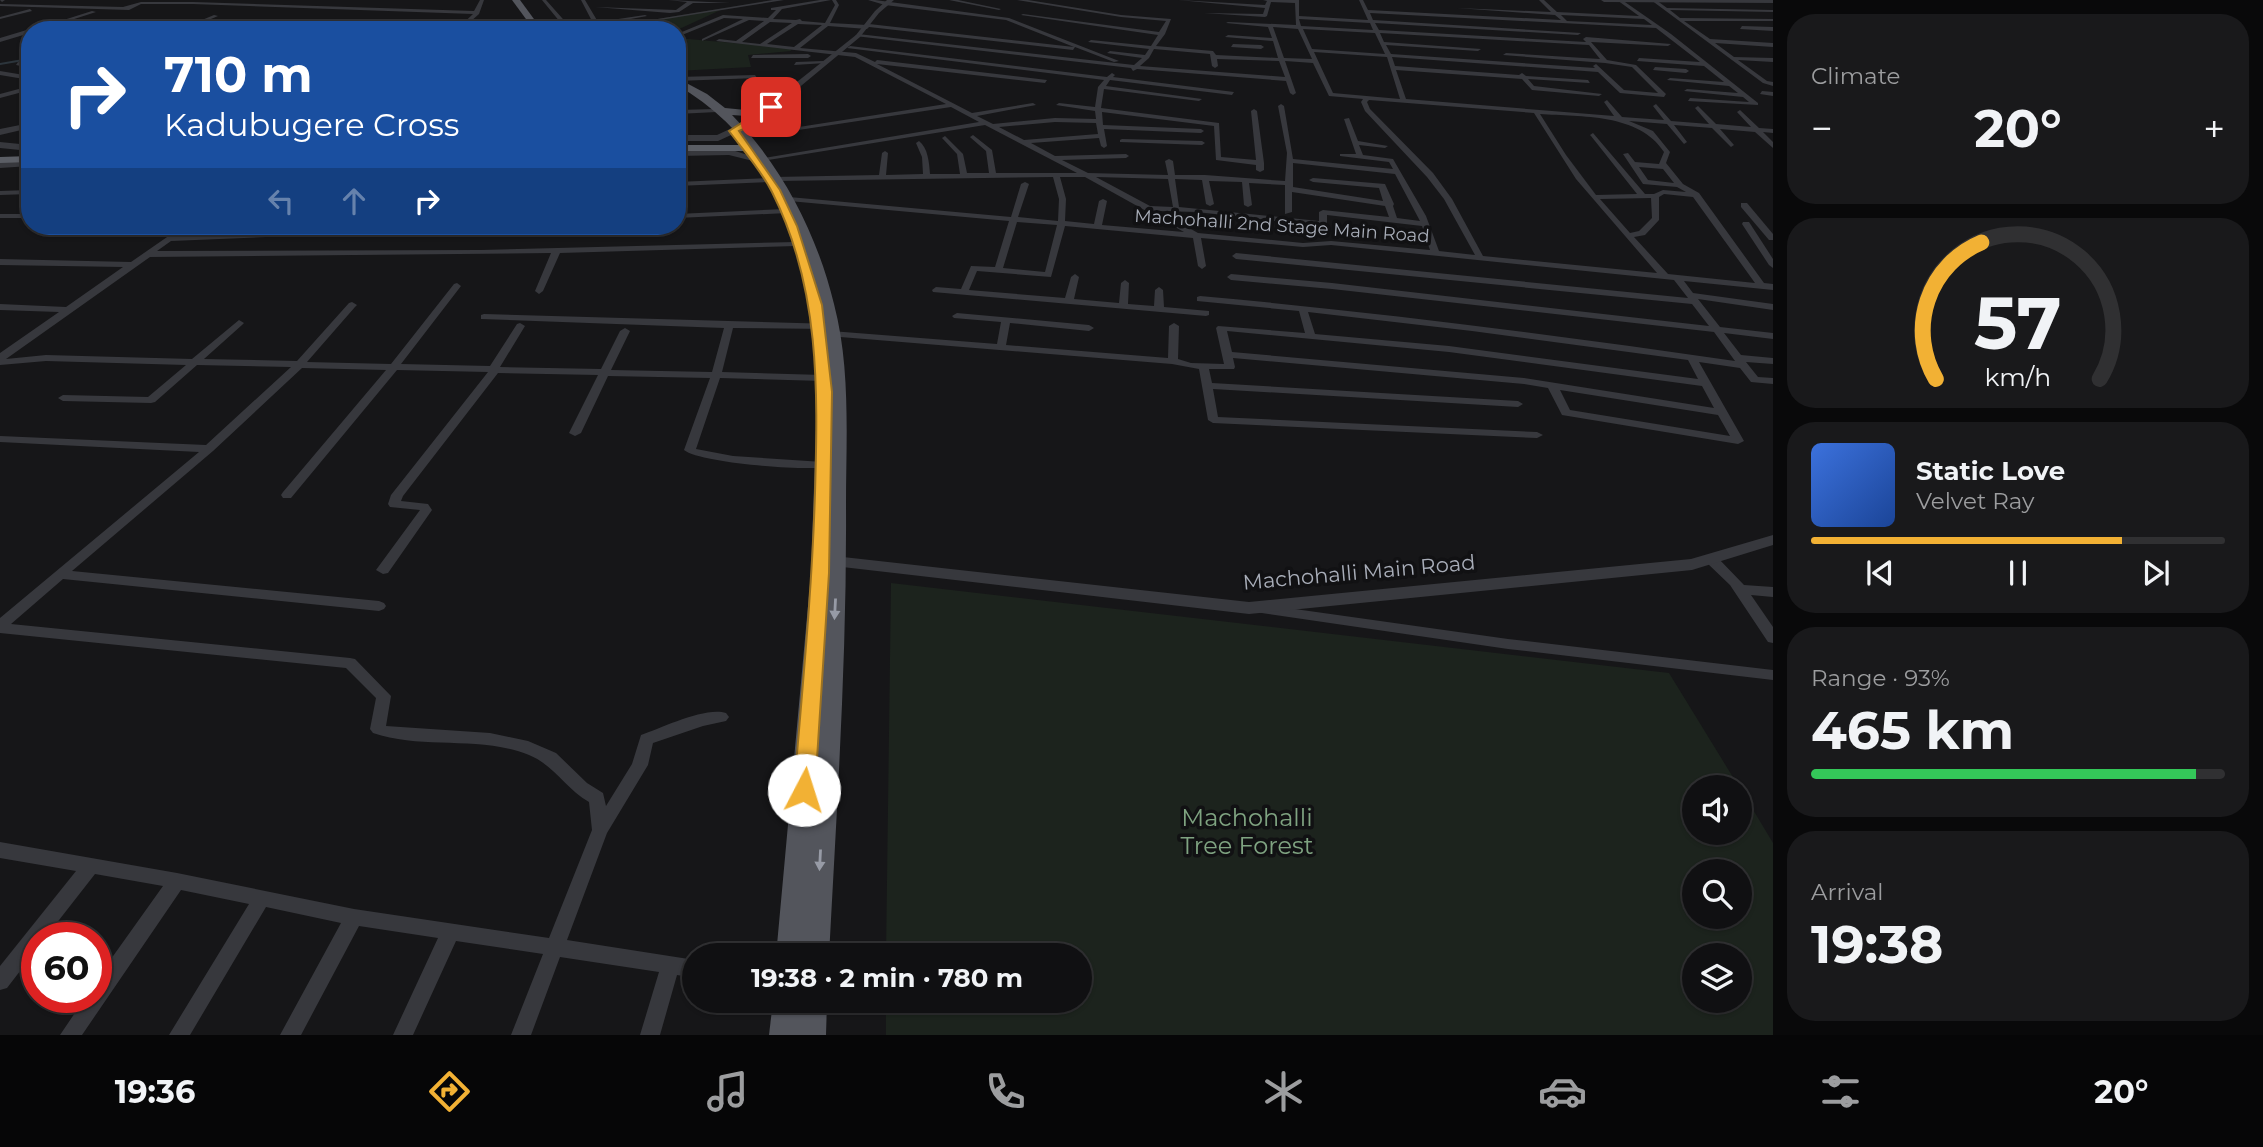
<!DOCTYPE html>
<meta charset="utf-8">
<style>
body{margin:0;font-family:Montserrat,sans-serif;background:#19191b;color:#f1f3f6;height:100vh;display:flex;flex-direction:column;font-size:26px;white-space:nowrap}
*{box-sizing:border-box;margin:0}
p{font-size:23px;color:#9c9d9f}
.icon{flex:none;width:38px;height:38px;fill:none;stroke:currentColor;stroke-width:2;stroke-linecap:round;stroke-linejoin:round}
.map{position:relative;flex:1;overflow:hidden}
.sheet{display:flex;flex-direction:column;gap:14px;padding:14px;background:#09090a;width:490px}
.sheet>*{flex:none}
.hud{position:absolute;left:21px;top:21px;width:665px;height:214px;border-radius:28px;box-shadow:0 2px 5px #0004,0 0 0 2px #303032;background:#1a4fa0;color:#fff;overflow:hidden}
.tools{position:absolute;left:1682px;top:775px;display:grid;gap:14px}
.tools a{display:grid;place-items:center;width:70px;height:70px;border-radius:50%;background:#101012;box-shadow:0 2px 5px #0004,0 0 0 2px #303032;font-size:35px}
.speed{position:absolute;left:21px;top:922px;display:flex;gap:14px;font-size:35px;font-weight:700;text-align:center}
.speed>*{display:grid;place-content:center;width:91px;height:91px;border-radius:50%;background:#101012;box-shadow:0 2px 5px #0004,0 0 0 2px #303032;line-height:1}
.speed .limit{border:10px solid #d22;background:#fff;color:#111}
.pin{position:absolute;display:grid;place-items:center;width:60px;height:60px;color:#fff;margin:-30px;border-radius:14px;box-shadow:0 4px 10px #0006}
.me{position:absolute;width:77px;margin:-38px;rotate:5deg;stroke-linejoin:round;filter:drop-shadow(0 0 5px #0008)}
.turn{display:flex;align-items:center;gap:24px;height:147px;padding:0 28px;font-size:32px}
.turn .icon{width:91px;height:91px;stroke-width:2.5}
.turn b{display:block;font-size:49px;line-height:60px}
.lanes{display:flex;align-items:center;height:66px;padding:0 28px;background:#0003;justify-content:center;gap:35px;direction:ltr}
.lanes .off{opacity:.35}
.big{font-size:52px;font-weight:700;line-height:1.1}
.sheet .tile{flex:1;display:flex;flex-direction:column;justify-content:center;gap:10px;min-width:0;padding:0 24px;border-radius:28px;background:#19191b}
.sheet .dial{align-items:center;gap:0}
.dial svg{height:182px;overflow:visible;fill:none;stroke:#303032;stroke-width:7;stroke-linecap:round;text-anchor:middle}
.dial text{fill:#f1f3f6;stroke:none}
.song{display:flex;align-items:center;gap:21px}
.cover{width:84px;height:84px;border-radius:10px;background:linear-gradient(135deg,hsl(220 70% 55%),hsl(220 70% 35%))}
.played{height:7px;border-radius:4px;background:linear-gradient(90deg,#f2b134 75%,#303032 75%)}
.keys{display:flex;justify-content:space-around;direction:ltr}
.heat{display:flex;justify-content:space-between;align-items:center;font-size:38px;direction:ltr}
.charge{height:10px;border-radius:5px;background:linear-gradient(90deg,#34c759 93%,#303032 0)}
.trip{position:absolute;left:682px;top:943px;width:410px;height:70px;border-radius:35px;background:#101012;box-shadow:0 2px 5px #0004,0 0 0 2px #303032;font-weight:700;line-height:70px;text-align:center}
.tabs{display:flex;height:112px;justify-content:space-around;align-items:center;background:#060607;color:#9c9d9f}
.tabs .icon{width:49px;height:49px}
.tabs .current{color:#f2b134}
.tabs b{font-size:32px;color:#f1f3f6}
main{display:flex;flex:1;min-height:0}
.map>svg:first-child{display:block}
.green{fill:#1c231d;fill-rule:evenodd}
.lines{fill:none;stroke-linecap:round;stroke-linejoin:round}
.stream{stroke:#2c353c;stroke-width:2}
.minor{fill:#37383d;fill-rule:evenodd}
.tertiary{fill:#37383d;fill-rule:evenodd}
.primary{fill:#53555c;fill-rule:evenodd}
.trunk{fill:#5b5e65;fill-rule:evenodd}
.oneway{fill:#979ba6}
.route{fill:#f2b134;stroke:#9d7322;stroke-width:2}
.labels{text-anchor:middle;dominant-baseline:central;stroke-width:7;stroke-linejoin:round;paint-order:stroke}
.far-street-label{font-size:18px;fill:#a8adb8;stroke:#111113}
.street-label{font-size:21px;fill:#a8adb8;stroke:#111113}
.near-park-label{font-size:24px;fill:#7fa381;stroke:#111113}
</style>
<main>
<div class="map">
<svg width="1773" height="1035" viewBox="0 0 1773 1035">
<rect width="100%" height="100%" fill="#161618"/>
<g class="green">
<polygon points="725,8 677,30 590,30"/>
<polygon points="677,38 790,48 791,51 748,55 751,67 677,71"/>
<path d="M891 583 1669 673 1739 787 1694 788V833H1740V788L1773 843V1035H886V1001H1080V956L886 955ZM1694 872H1740V917H1694ZM1694 956H1740V1001H1694Z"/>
</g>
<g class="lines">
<polyline class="stream" points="0,64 29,59"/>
<g class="minor">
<polygon points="480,0 484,0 479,14 461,30 456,30 473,14 193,4 141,4 129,10 0,6 0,4 123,7 141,2 193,2 474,11"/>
<polygon points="542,0 546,0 570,27 593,23 581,0 585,0 598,22 645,15 647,16 570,30 557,30 565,28"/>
<polygon points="668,0 730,3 693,3 679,12 670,13 595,7 676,10 687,2"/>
<polygon points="773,0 784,0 635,24 633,23"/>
<path d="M820 0H831L782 9 773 19 796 20 800 19 802 21 825 23 835 5 832 0H836L839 5 830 23 867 25 869 24 1074 47 1006 20 885 5 868 0H875L1009 18 1119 61 1114 62 1075 47 1073 50 869 27 867 29 828 26 800 48 856 53 875 62 877 60 1047 80 1045 83 877 64 972 113 1033 103 1036 105 977 116 993 124 1055 118 1096 119 1095 111 1056 105 1059 103 1095 107 1098 87 1104 80 847 48 850 46 1107 77 1112 73 1115 75 1113 77 1234 92 1232 95 1110 80 1106 86 1202 99 1199 101 1104 89 1101 108 1219 123 1221 157 1256 160 1251 111 1254 109 1257 111 1264 163V170L1260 172 1256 170V165L1216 160 1214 126 1102 112 1103 125 1201 129 1204 131 1201 133 1104 129 1107 146 1104 148 1101 146 1099 138 1031 143 1055 156 1126 154 1129 156 1126 158 1062 160 1088 173 1168 175 1165 161 1169 159 1173 161 1175 175H1205L1285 181 1287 153 1278 106 1281 104 1284 106 1293 159 1393 169 1389 162 1340 156V154H1356L1344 119 1349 118 1358 141 1388 146 1385 148 1359 145 1363 155 1393 159 1426 216 1439 251 1475 255 1444 199 1427 177 1365 111 1361 102 1363 99 1329 96 1313 63 1285 61 1296 93 1293 95 1290 93 1286 81 1137 69 1133 71 1131 68 855 36 858 34 1134 65 1142 58 1107 53 1110 51 1145 55 1149 49 1088 42 1091 40 1151 46 1158 35 1021 15 1023 14 1159 32 1166 21 1121 17 1017 0H1028L1121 15 1171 19 1165 34 1156 46 1213 51 1216 55 1278 58 1273 41 1225 37 1228 35 1272 38 1268 27 1226 23 1228 22 1296 25 1295 3 1271 2 1267 16 1265 17 1204 13 1263 14 1265 8 1178 0 1265 5 1267 1 1263 0H1299V16L1368 20 1359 0H1363L1368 10 1561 20 1555 15 1457 8 1551 12 1539 0H1544L1557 12 1639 16 1617 0H1622L1671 34 1758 103V105L1688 101 1690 98 1749 102 1743 97 1684 91 1687 89 1738 93 1729 86 1667 80 1670 78 1724 82 1704 66 1637 61 1639 58 1700 62 1656 28 1370 13 1373 20 1581 33 1578 35 1375 23 1379 30 1586 42 1583 39 1586 37 1671 44 1668 46 1591 42 1607 60 1636 65 1666 94 1664 97 1620 93 1598 72 1392 57 1395 66 1519 75 1522 73 1526 76 1588 80 1590 83 1528 79 1534 86 1602 94 1599 96 1532 90 1522 79 1396 70 1406 99 1614 116 1604 102 1607 100 1622 117 1664 120 1653 106 1656 104 1671 121 1709 124 1695 108 1698 106 1716 124 1751 127 1737 112 1740 110 1759 128 1773 129V133L1763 132 1773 142V148L1755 132 1720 129 1734 145 1731 147 1712 128 1674 125 1687 142 1684 144 1667 124 1629 121 1653 131 1670 152 1666 163 1683 184 1699 193 1764 283 1773 284V290L1684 281 1693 293 1773 304V310L1698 299 1720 327 1773 333V339L1724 333 1741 355 1773 358V364L1746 362 1758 377 1773 378V384L1751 382 1740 368 1699 362 1744 441 1738 444 1562 415 1548 388 1524 384 1233 358 1235 367 1234 369H1209L1212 383 1518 401 1523 404 1518 407 1213 389 1218 417 1537 432 1543 435 1537 438 1213 423 1208 420 1199 369 1172 364 828 336V332L831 331 997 344 1001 322 954 318 952 316 957 313 1089 325 1094 328 1089 331 1010 323 1006 345 1168 358 1169 326 1174 323 1179 326 1178 359 1191 363 1224 364 1216 328 1218 326 1305 333 1299 311 1197 301V297L1200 296C1378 312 1557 335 1735 361L1714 332 1332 289 1231 280 1227 277 1231 274 1332 283 1709 326 1692 304 1236 259 1232 256 1236 253 1688 298 1674 280 1331 245 1303 247 1201 238 1206 266 1202 269 1198 266 1193 238 1065 226 1051 277 977 271 969 290 1065 298 1071 277 1075 274 1079 277 1074 299 1119 303 1121 283 1125 280 1129 283 1128 304 1154 306 1155 290 1159 287 1163 290 1164 307 1209 311V315L1206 316 933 292 932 290 936 287 961 289 971 266 995 267 1009 221 789 201 785 199 789 197 1011 217 1021 184 1025 182 1029 184 1018 217 1058 221 1059 199 1053 177 777 181 773 179 774 177 879 175 882 153 885 151 888 153 886 175 923 174 922 157 916 143 919 141C928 148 929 162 930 174H960L957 154 942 138 945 136 963 154 967 173H989L986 151 971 138 970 137 973 135 992 150 996 173H1077L985 125 762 161 761 160 764 158 979 122 951 107 745 138 744 137 747 135 946 104 855 57 716 41 719 39 736 41 764 21 749 20 702 41V39L743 19 724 18 677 37V34L723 15 768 18 776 10H771V8ZM1561 15 1644 19 1652 25 1567 21ZM1299 19 1370 23 1373 30 1301 26ZM770 22 792 23 760 44 742 42ZM798 24 822 25 794 47 767 44ZM1273 27 1298 29 1312 59 1284 58ZM1303 29 1375 33 1385 54 1312 49ZM1380 33 1589 45 1600 59 1506 53 1503 55 1605 63 1632 67 1658 93 1624 90 1596 64 1593 66 1595 68 1391 54 1386 45 1478 51 1481 49 1384 42ZM1154 49 1210 54 1212 66 1215 68 1218 66 1217 59 1279 61 1285 77 1140 66 1149 58ZM1314 52 1387 57 1400 99 1333 93ZM1369 100 1534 113 1576 179 1657 273 1483 256 1452 199 1433 173 1370 109 1367 102ZM1540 114C1581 117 1639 113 1664 152L1659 164 1635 162 1628 153 1623 154 1643 184 1677 187 1686 192 1663 190 1654 194H1645L1593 133 1590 135 1591 136 1637 194 1596 195 1566 155ZM1055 122 1096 123 1098 134 1024 140 999 127ZM1293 163 1395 174 1420 221 1397 218 1393 206 1394 204 1385 184 1313 178 1309 180 1313 182 1379 188 1383 201 1293 187ZM1639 167 1663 169 1674 183 1648 180ZM1060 177H1085L1184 232 1102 225 1107 201 1103 199 1099 201 1094 224 1065 221 1066 199ZM1096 177 1168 179 1173 207 1150 206ZM1175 179 1202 180 1206 204 1210 206 1214 204 1209 181 1242 182 1244 205 1248 207 1252 205 1249 183 1285 185V214L1292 212V192L1385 206 1389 217 1323 210 1319 212V221L1179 207ZM1664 194 1693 197 1755 283 1668 274 1634 237 1645 235 1659 220V197ZM1651 198 1652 218 1639 231 1630 233 1600 199ZM1159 211 1197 212 1319 226V230L1323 232 1327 230V215L1422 226 1430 250 1331 241 1303 243 1198 233ZM1017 222 1057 225 1045 272 1003 268ZM1308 312 1472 331 1688 360 1698 379 1449 346 1315 334ZM1227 331 1449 352 1702 386 1714 408 1524 378 1232 352ZM1560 390 1718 415 1730 436 1570 410Z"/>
<polygon points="949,0 958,0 1001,9 999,10"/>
<polygon points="1651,0 1656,0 1667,8 1773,10 1773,12 1670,10 1680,18 1773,19 1773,21 1684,21 1710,39 1773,43 1773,47 1715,43 1734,57 1773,58 1773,62 1738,60 1767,81 1773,82 1773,86 1763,83"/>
<polygon points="30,9 32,11 0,19 0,17"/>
<polygon points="92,11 96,12 40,30 32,30"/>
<polygon points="214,15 218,16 185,30 178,30"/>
<polygon points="390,24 394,25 384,30 377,30"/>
<polygon points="1742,26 1773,27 1773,31 1740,29"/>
<polygon points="30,29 30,33 0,42 0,38"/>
<polygon points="1233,44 1261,45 1264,47 1261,49 1231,47"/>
<polygon points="753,55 808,54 811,56 808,58 751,58"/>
<polygon points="18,62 30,64 30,68 16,65"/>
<polygon points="796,62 823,61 826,63 794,65"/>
<polygon points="1655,67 1686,69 1689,71 1686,73 1653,70"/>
<polygon points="0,71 30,76 30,80 0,75"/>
<polygon points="755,75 757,78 677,81 677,77"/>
<polygon points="30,86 30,90 0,98 0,94"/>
<polygon points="1762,91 1773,92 1773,96 1760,94"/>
<polygon points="715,109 717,112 677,114 677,110"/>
<polygon points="1122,139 1202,141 1205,143 1202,145 1120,142 1120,140"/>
<polygon points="772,178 773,180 769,182 677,186 677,182"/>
<polygon points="30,190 30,194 0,195 0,191"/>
<polygon points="1741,203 1747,203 1773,234 1773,240 1769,240 1741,207"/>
<polygon points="785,209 788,209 788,213 677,218 677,214"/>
<rect x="0" y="214" width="30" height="4"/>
<polygon points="1743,222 1749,222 1773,259 1773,268 1769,265 1742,224"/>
<path d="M183 226H192L179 236 431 226H487L483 228 171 241 157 251 481 250 796 242 800 244 796 246 560 253 543 291 539 294 535 291 551 253 150 257 6 359 46 355 192 359 239 320 244 323 242 325 204 359 297 361 349 303 352 302 357 305 355 307 307 362 391 364 454 284 457 283 461 286 401 364 490 366 517 324 520 323 525 326 500 367 601 369 620 331 625 328 630 331 611 370 712 372 724 328 481 319V315L484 314 833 324 835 326 830 329 733 328 722 372 823 375 828 378 823 381 720 378 696 449 733 456 823 462 829 465 827 467C804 471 700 463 684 450L710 378 608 376 581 433 575 436 569 433 598 375 498 373 403 496 401 501 428 504 432 510 388 573 383 574 376 570 420 510 390 507 388 504 391 495 488 372 397 370 291 498H283L281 495 283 492 386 370 302 368 213 451 72 571 379 601 384 603 386 606 384 609 379 611 63 579 11 624 350 658 355 659 391 696 386 726 490 733 528 741 556 753 587 783 603 793 606 806 632 764 641 735C661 728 706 706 726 713L729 717 726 721 703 726 653 743 648 765 607 833 567 940 695 960V978L677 975 660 1035H640L659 972 560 957 531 1035H511L543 954 456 941 413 1035H393L438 938 359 926 301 1035H280L341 923 266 907 190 1035H169L249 904 181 890 82 1035H60L85 998H96V980L163 886 95 874 45 938H37V949L7 988 0 990V966L76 871 0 858V842L177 873 354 909 549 938 592 830 589 802C566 789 554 765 529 755 479 735 423 750 373 733L370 729 376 698 346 668 0 633V618L199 452 0 442V436L206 445 291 367 197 365 155 402 151 403 63 401 58 398 63 395 148 397 186 365 46 361 0 365V353L59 312 0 310V304L66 307 123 267 0 265V259L131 262Z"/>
<polygon points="1711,555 1716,556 1744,585 1773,587 1773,597 1751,595 1773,627 1773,643 1768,642 1730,585 1706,562 1705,559"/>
<polygon points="1260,604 1508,639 1773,670 1773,680 1508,649 1255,612 1253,609 1255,606"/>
</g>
<g class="tertiary">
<polygon points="0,0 5,0 2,2"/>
<polygon points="887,0 894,0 879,13 860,37 755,124 718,141 677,141 677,135 717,135 749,120 856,35 875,11"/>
<polygon points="1601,0 1773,0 1773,3 1604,2"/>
<polygon points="30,123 30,128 0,135 0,129"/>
<polygon points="0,142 30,145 30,151 0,148"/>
<polygon points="729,149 757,158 753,161 729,155 677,156 677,150"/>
<polygon points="30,160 30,166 0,168 0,162"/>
<polygon points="1773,535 1773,545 1692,570 1249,614 825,565 817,560 825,555 1249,602 1691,559"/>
</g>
<g class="primary">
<polygon points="512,0 520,0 542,30 534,30"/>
<path d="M677 78 707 94 725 108 746 110 768 106 773 109 746 116 732 115C782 166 817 234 834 304 851 369 846 439 846 505 847 655 837 805 829 956H776L811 573 817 401 819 397H829C826 279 785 147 677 85Z"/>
<polygon points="773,1001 827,1001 826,1035 769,1035"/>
</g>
<g class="trunk">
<polygon points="677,145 746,145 751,148 746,151 677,151"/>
<polygon points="30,156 30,162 0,163 0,157"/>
</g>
</g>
<defs><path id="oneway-solid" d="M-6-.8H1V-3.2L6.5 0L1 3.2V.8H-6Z" transform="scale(1.75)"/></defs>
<g class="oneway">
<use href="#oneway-solid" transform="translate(835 609) rotate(93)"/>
<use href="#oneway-solid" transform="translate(820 860) rotate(93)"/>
</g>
<path class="route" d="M771 104 774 108 755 124 739 131 780 190 797 226 822 305 832 392 829 573 815 790 812 796 804 798 797 796 794 790C802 691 812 592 815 493 818 389 820 287 772 192 761 170 743 150 729 131Z"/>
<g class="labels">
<g class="far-street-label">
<text transform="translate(1282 226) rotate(4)">Machohalli 2nd Stage Main Road</text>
</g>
<g class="street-label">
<text transform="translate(1359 572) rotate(-5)">Machohalli Main Road</text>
</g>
<g class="near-park-label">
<text x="1247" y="817">Machohalli<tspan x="1247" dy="28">Tree Forest</tspan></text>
</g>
</g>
</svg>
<div class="tools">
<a><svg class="icon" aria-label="sound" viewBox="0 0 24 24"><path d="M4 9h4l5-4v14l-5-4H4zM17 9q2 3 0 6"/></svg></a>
<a><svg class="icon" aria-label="search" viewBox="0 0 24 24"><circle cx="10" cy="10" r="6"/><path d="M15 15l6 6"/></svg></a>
<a><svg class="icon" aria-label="layers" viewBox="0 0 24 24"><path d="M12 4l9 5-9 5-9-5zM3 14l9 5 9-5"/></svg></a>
</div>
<div class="speed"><div class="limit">60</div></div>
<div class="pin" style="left:771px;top:107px;background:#d93025"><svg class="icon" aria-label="arrive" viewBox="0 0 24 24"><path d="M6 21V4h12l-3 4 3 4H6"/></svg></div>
<svg class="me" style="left:804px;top:790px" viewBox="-20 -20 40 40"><circle r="19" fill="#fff"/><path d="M0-13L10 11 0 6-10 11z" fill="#f2b134"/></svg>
<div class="trip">19:38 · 2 min · 780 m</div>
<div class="hud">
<div class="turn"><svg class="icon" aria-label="right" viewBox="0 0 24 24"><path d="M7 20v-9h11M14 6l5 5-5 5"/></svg><div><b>710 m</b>Kadubugere Cross</div></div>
<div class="lanes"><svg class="icon off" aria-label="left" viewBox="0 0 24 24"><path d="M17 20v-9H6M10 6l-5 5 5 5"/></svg><svg class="icon off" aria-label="ahead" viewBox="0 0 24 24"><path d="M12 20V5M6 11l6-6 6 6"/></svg><svg class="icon" aria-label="right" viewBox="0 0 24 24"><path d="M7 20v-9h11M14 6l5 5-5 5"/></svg></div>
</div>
</div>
<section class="sheet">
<div class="tile"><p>Climate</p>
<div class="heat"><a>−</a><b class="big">20°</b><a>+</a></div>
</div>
<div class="tile dial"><svg viewBox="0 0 100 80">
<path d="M14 69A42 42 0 1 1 86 69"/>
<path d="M14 69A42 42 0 0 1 34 9" stroke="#f2b134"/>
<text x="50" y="56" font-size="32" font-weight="700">57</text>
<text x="50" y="72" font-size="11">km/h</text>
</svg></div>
<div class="tile">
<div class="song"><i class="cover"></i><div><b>Static Love</b><p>Velvet Ray</p></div></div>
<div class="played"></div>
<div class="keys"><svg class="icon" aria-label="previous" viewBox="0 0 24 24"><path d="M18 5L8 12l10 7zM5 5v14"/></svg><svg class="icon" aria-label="pause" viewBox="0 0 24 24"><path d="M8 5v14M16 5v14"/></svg><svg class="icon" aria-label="next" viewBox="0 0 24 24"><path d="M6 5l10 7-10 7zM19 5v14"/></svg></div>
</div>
<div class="tile"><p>Range · 93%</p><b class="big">465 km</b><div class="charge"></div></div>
<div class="tile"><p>Arrival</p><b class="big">19:38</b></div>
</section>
</main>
<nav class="tabs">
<b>19:36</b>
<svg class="icon current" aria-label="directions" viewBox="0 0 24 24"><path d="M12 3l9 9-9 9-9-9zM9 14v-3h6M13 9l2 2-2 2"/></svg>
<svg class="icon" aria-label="music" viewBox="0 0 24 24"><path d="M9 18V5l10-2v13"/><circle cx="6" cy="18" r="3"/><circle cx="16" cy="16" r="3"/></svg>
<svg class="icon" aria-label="phone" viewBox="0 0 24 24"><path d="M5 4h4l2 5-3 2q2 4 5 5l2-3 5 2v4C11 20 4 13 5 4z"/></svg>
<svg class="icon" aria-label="climate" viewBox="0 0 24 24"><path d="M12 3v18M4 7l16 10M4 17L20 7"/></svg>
<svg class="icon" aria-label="car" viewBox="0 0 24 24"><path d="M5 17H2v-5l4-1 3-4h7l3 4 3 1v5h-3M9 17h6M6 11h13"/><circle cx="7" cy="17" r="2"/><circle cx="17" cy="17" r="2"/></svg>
<svg class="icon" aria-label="filters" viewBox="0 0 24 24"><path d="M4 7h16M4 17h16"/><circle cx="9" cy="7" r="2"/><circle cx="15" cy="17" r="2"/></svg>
<b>20°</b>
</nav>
